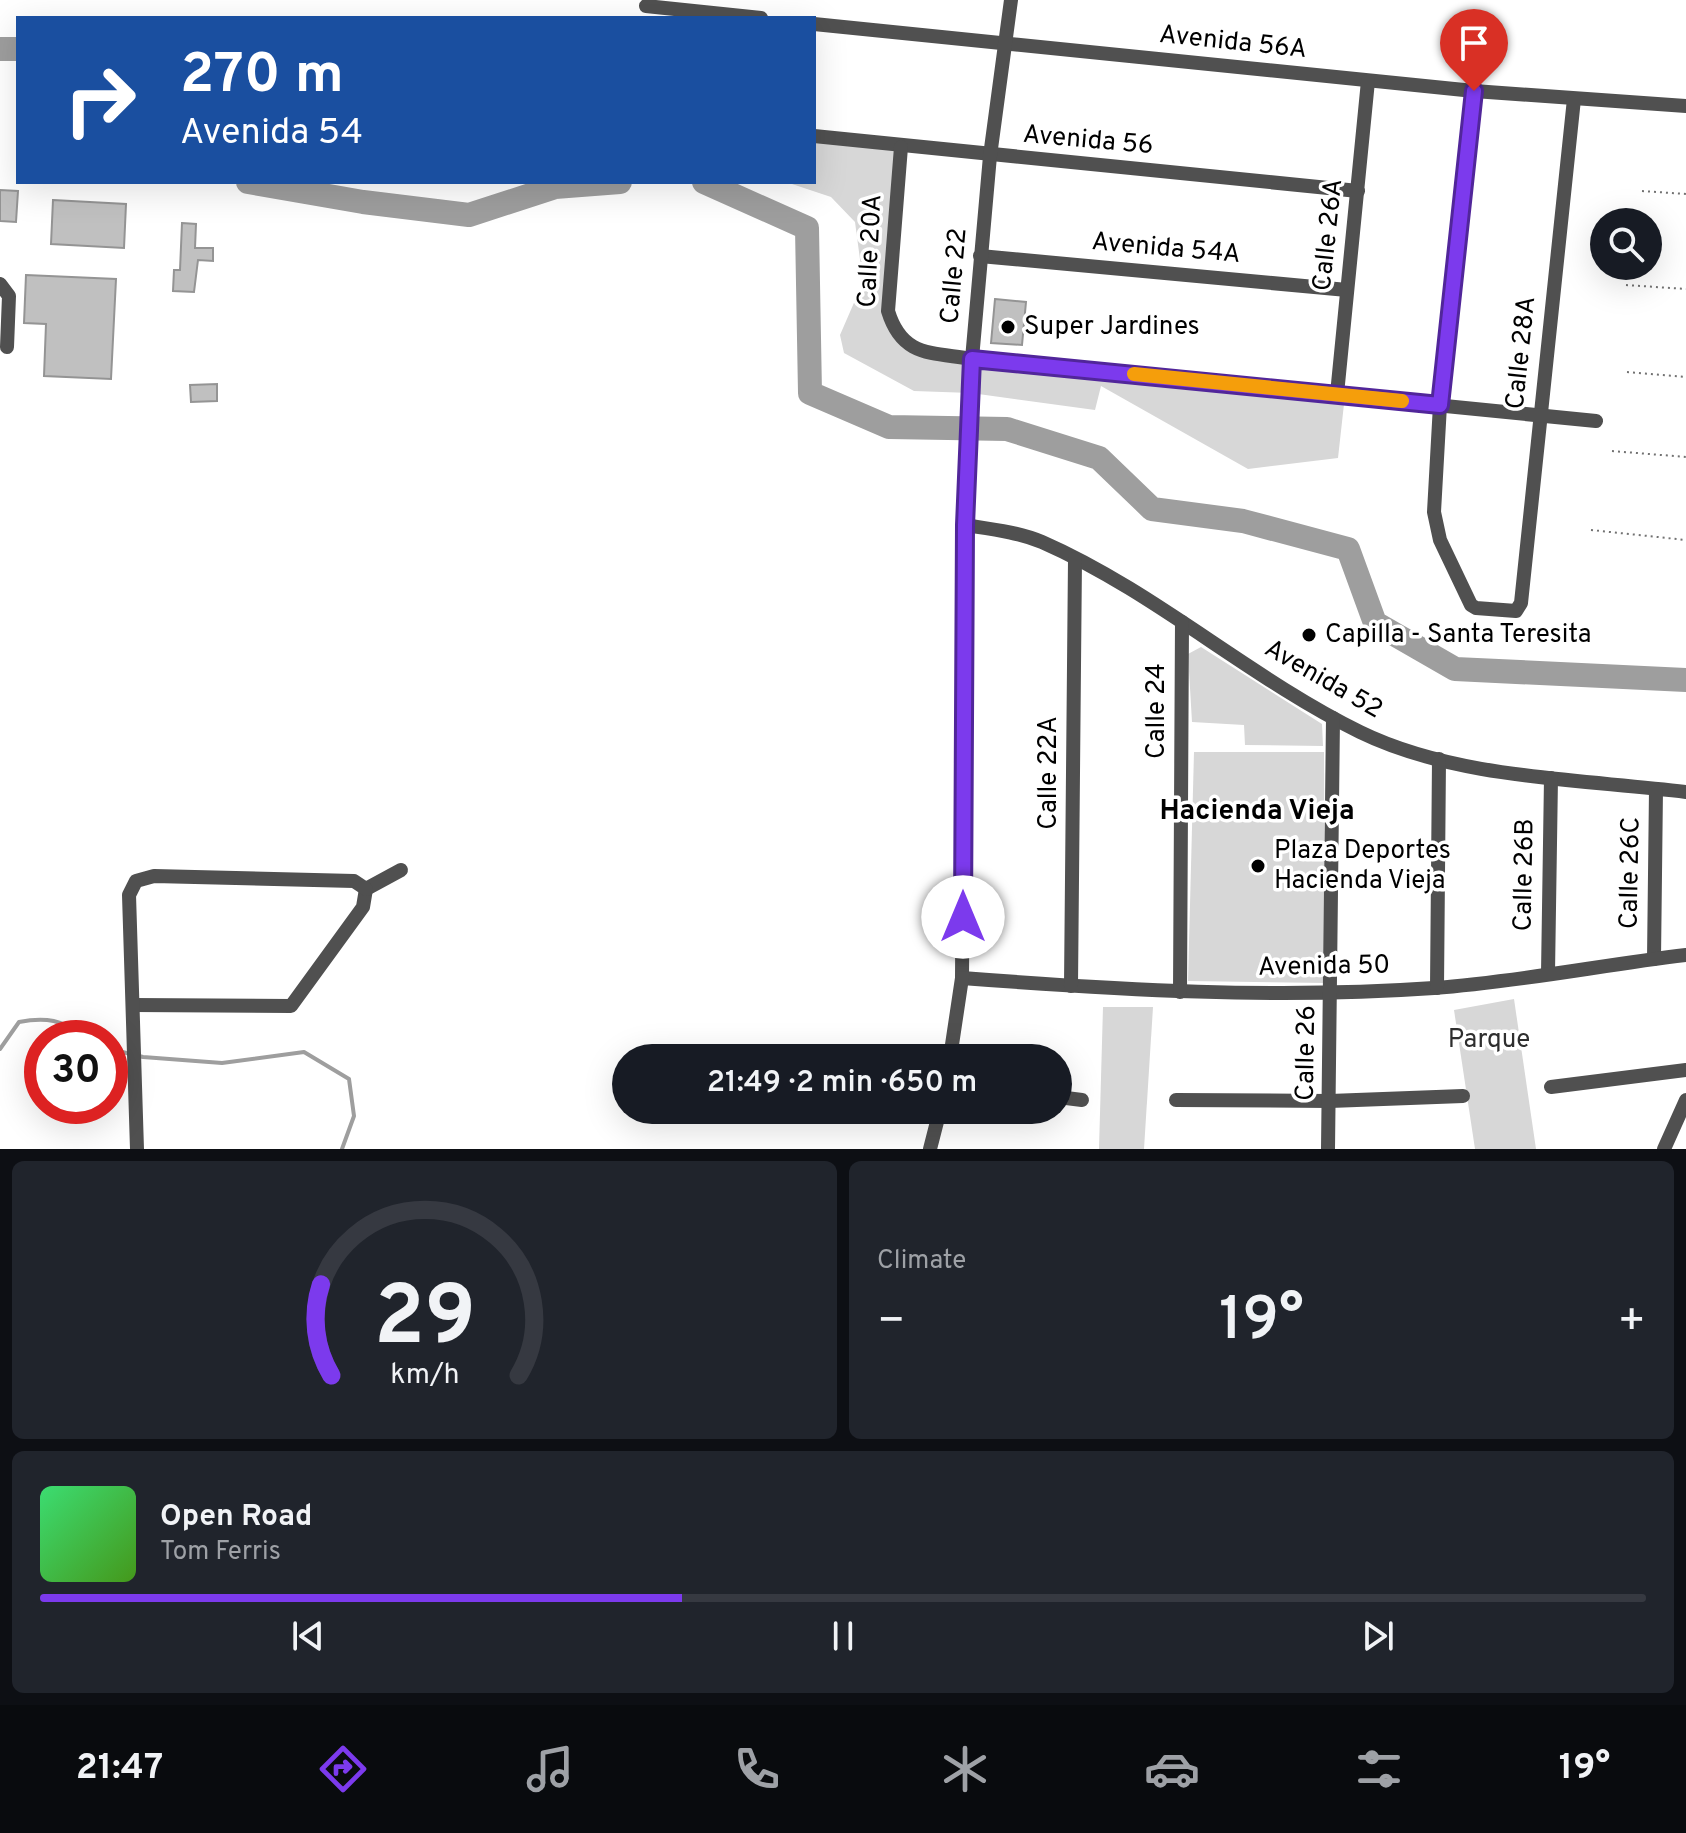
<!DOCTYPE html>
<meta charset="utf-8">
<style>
body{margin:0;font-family:Overpass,sans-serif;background:#20242c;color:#f1f3f6;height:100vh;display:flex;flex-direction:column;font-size:30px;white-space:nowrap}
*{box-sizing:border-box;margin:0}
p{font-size:26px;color:#9ea1a6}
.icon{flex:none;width:44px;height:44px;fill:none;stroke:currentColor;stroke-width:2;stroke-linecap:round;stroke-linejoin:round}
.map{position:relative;height:1149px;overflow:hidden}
.side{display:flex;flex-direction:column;gap:12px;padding:12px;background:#0d0f14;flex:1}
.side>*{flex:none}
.guide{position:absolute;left:16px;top:16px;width:800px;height:168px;border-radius:0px;box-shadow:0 8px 32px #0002;background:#1a4fa0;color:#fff;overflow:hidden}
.controls{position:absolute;left:1590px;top:208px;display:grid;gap:16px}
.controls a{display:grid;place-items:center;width:72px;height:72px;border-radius:50%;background:#171b24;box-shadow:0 8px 32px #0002;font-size:40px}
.speed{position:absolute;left:24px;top:1020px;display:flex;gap:16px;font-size:40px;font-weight:700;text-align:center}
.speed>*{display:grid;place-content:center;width:104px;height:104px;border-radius:50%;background:#171b24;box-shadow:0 8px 32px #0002;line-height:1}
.speed .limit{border:12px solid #d22;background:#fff;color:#111}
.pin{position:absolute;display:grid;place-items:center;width:68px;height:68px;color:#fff;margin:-82px -34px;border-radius:50% 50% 50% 0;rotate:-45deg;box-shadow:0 0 8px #0007}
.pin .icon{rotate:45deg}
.me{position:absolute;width:88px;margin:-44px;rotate:0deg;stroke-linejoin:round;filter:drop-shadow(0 0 6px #0008)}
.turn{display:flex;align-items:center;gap:28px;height:168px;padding:0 32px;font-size:36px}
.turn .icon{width:104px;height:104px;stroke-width:2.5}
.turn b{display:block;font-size:56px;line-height:68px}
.big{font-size:60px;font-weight:600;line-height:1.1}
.side .widget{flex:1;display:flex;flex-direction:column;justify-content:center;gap:12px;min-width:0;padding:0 28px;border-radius:12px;background:#20242c}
.side .dial{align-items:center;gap:0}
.dial svg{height:208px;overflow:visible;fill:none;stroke:#363941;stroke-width:7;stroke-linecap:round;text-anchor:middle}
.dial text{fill:#f1f3f6;stroke:none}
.song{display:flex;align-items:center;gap:24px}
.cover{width:96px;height:96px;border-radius:12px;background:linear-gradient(135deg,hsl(140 70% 55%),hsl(100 70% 35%))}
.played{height:8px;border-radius:4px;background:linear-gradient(90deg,#7c3aed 40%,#363941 40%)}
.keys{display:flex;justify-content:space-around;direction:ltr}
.heat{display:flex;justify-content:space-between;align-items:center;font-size:44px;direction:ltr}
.side .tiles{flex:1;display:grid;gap:12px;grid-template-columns:1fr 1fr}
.widget:last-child{grid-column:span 2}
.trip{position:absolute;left:612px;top:1044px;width:460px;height:80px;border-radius:40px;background:#171b24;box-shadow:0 8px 32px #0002;font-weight:600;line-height:80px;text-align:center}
.menu{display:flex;height:128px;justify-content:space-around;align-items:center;background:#090b0e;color:#9ea1a6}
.menu .icon{width:56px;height:56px}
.menu .current{color:#7c3aed}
.menu b{font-size:36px;color:#f1f3f6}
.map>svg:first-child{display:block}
.green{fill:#d7d7d7}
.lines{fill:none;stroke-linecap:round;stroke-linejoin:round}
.stream{stroke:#9e9e9e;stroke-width:4}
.river{stroke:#9e9e9e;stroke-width:24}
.building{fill:#c0c0c0;stroke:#949494;stroke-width:2}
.path{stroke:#727272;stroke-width:2;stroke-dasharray:2 4;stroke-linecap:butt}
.minor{stroke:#505050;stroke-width:14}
.route-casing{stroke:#51269a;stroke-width:20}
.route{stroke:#7c3aed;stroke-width:14}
.slow{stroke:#f59e0b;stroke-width:14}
.poi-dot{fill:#000;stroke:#fff;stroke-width:3}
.labels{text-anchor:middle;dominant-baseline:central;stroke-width:7;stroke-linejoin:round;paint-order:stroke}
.street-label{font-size:26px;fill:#000;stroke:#fff}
.poi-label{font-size:26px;fill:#000;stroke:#fff;text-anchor:start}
.park-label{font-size:26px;fill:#2e2e2e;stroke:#fff}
.neighbourhood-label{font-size:28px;font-weight:bold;fill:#000;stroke:#fff}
</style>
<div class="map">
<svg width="1686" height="1149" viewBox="0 0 1686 1149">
<rect width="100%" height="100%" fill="#fff"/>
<g class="green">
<polygon points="814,136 901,147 888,311 913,349 1345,395 1338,458 1248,469 1101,386 1095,410 971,393 914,391 844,353 840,335 863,282 855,222 831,197 786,182 814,182"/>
<polygon points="1201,647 1322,724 1323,746 1245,745 1244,725 1192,722 1188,654"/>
<polygon points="1194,752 1324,752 1325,983 1188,981"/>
<polygon points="1514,999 1536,1149 1475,1149 1454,1010"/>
<polygon points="1103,1007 1153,1007 1144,1149 1099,1149"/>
</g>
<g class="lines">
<g class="stream">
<path d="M0 1049 19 1022C44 1017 65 1019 83 1038"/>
<polyline points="110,1049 143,1057 222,1063 304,1052 349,1079 354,1116 342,1149"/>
</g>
<g class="river">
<polyline points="0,49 18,49"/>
<polyline points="248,182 363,202 469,215 555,187 620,182"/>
<polyline points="704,182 807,228 810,393 889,427 1007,429 1099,458 1152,509 1243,521 1348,549 1375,623 1455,669 1686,680"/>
</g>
</g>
<g class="building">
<polygon points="0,190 18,191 16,222 0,221"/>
<polygon points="53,200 126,204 124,248 51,244"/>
<polygon points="182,223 196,224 195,248 213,248 213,261 198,260 194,292 173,291 174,270 180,270"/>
<polygon points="26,275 116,279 111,379 44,376 46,324 24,323"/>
<polygon points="995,299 1026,302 1022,345 991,343"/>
<polygon points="217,384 217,401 191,402 190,385"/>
</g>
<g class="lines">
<g class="path">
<polyline points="1642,191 1686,194"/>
<polyline points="1626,285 1686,289"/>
<polyline points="1627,372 1686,377"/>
<polyline points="1612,451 1686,457"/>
<polyline points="1591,530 1686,540"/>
</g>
<g class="minor">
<polyline points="646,6 761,18"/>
<polyline points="814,24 1474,91 1686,106"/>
<polyline points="1474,91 1440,405 1434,512 1440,540 1471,605 1476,608 1516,611 1521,603 1574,99"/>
<polyline points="814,136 1358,191"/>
<path d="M901 147 888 311C902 357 931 352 972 359L1596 421"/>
<polyline points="980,256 1347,290"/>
<polyline points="0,284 9,296 7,347"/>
<polyline points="1337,394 1368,81"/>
<path d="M965 525C991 529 1018 532 1042 542 1154 591 1250 678 1360 732 1456 779 1581 779 1686 792"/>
<polyline points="366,889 401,870"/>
<polyline points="1654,959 1656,789"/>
<polyline points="1548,973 1551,778"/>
<path d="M962 978C1119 990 1276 999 1434 988 1518 982 1602 965 1686 955"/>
<polyline points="1071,986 1075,559"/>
<polyline points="1437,988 1439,759"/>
<polyline points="1180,992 1182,622"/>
<polyline points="133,1005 291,1006 363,907 366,889"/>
<polyline points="950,1058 962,978 965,525 972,359 990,156 1011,0"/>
<polyline points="1551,1087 1686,1070"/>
<polyline points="1058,1097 1082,1100"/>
<polyline points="1176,1100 1330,1101 1463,1096"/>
<polyline points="137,1149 129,895 136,881 154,876 354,881 366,889"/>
<polyline points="930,1149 940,1110"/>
<polyline points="1328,1149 1333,718"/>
<polyline points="1664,1149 1686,1100"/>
</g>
</g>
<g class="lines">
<g class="route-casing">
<polyline id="route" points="963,917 965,525 972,359 1440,405 1474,91"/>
</g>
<use href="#route" class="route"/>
<polyline class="slow" points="1134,374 1402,401"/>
</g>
<g class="poi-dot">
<circle cx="1008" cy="327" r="8"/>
<circle cx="1309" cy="635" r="8"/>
<circle cx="1258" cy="866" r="8"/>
</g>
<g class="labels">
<g class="street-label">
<text transform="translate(1233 43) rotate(6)">Avenida 56A</text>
<text transform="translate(1088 141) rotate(5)">Avenida 56</text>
<text transform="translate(1329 235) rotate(-84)">Calle 26A</text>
<text transform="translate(1166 249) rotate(5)">Avenida 54A</text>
<text transform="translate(871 251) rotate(-87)">Calle 20A</text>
<text transform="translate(955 276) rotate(-85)">Calle 22</text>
<text transform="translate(1522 353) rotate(-84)">Calle 28A</text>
<text transform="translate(1323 680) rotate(30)">Avenida 52</text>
<text transform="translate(1157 711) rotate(-90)">Calle 24</text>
<text transform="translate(1049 773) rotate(-90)">Calle 22A</text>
<text transform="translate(1631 873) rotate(-89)">Calle 26C</text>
<text transform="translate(1525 875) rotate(-89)">Calle 26B</text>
<text transform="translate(1324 967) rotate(-1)">Avenida 50</text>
<text transform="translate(1307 1053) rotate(-89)">Calle 26</text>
</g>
<g class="poi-label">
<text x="1024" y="327">Super Jardines</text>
<text x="1325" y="635">Capilla - Santa Teresita</text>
<text x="1274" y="851">Plaza Deportes<tspan x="1274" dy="30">Hacienda Vieja</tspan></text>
</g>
<g class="park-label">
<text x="1489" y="1040">Parque</text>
</g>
<g class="neighbourhood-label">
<text x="1257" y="812">Hacienda Vieja</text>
</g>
</g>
</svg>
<div class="controls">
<a><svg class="icon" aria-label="search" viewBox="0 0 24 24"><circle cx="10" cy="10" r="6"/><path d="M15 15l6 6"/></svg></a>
</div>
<div class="speed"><div class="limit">30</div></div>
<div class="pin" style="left:1474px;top:91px;background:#d93025"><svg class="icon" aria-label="arrive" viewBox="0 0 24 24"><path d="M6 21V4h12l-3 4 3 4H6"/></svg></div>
<svg class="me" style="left:963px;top:917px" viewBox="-20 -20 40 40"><circle r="19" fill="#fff"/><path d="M0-13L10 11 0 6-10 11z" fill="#7c3aed"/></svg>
<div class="trip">21:49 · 2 min · 650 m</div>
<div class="guide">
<div class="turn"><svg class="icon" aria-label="right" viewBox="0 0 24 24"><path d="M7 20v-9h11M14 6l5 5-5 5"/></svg><div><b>270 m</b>Avenida 54</div></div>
</div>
</div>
<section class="side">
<div class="tiles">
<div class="widget dial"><svg viewBox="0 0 100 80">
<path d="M14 69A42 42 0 1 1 86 69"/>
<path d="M14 69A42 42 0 0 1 10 34" stroke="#7c3aed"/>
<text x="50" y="56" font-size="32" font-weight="700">29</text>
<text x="50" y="72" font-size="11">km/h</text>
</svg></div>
<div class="widget"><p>Climate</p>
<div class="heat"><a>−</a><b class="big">19°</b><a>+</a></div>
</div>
<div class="widget">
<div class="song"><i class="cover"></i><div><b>Open Road</b><p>Tom Ferris</p></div></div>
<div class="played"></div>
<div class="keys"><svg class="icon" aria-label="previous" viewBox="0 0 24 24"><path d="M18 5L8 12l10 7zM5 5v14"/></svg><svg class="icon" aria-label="pause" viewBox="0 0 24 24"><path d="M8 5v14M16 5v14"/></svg><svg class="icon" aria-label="next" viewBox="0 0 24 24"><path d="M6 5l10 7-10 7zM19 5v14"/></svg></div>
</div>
</div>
</section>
<nav class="menu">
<b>21:47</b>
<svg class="icon current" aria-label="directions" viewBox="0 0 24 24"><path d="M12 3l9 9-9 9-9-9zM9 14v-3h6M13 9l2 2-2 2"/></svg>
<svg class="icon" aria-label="music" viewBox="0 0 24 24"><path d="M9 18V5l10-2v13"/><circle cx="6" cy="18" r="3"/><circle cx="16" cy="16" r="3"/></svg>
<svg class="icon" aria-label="phone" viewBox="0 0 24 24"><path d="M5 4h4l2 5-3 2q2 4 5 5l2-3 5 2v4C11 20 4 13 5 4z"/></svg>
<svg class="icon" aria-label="climate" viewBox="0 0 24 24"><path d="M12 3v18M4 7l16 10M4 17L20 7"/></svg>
<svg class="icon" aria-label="car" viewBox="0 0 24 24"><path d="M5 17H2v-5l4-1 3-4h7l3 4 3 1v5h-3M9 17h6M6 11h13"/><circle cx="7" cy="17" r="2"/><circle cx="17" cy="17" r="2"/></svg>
<svg class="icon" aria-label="filters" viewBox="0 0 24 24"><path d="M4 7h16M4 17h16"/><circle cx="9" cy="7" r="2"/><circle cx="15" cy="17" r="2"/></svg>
<b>19°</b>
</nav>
